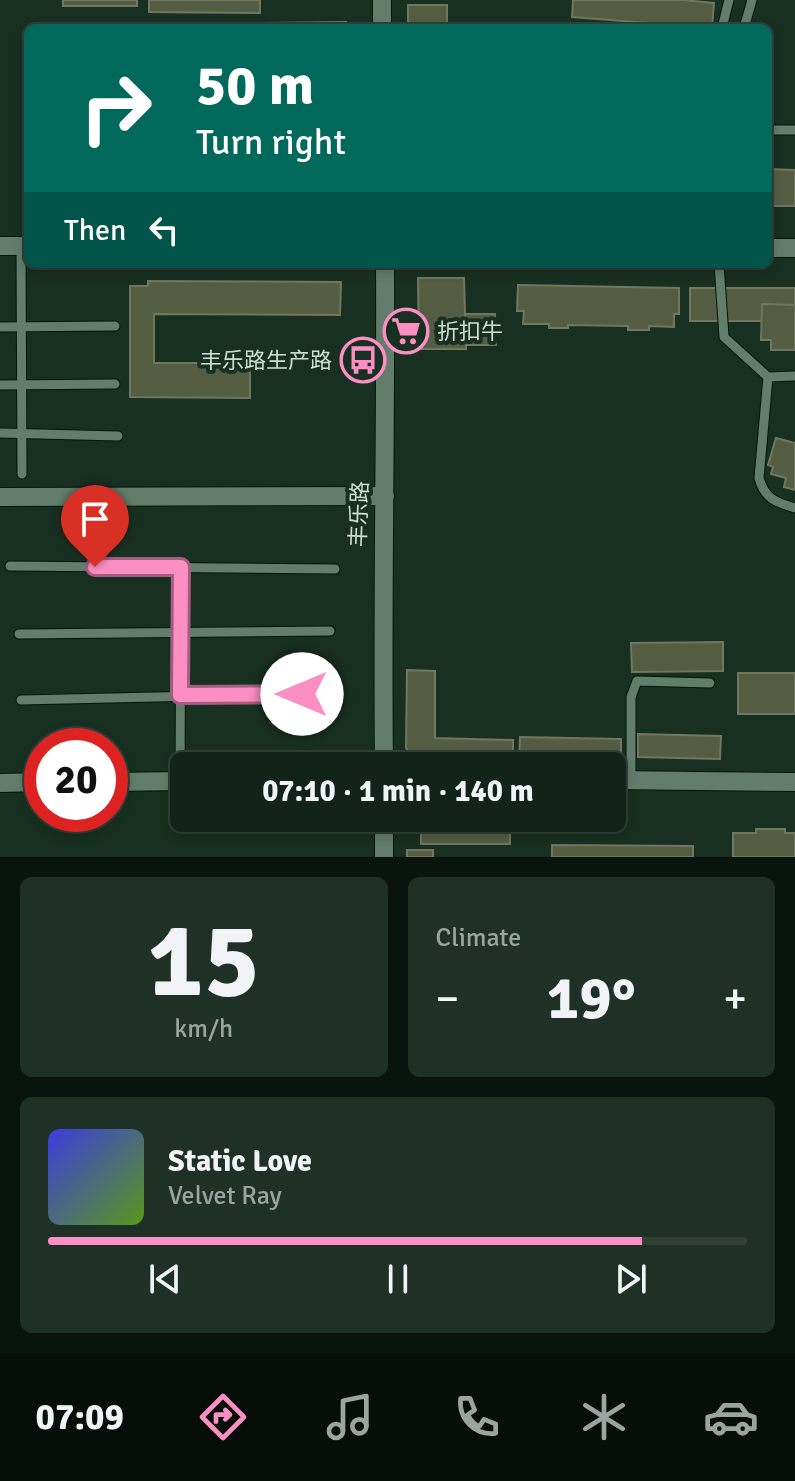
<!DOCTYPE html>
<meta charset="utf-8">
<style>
body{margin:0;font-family:Signika,"Noto Sans SC",sans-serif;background:#1f3026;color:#f1f3f6;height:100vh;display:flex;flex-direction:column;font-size:30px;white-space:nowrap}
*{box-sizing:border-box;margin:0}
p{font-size:26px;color:#9ca4a2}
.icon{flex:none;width:44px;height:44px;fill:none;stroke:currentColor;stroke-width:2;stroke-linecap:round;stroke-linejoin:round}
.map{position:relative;height:857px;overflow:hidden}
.drawer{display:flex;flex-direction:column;gap:20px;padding:20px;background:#0a140e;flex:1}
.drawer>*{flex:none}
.guide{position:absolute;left:24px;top:24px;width:748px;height:244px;border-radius:12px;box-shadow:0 4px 12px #0003,0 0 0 2px #314138;background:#00695c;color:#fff;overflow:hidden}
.speed{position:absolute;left:24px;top:728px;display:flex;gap:16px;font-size:40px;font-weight:700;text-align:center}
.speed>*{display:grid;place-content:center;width:104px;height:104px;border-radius:50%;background:#122419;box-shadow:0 4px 12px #0003,0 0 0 2px #314138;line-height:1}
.speed .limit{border:12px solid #d22;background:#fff;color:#111}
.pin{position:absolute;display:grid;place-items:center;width:68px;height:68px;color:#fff;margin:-82px -34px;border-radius:50% 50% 50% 0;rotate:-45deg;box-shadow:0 0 8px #0007}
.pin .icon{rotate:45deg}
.me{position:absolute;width:88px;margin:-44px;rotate:270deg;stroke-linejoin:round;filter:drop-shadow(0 0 6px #0008)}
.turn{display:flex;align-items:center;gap:28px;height:168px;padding:0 40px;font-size:36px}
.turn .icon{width:104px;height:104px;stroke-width:2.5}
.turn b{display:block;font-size:56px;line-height:68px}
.then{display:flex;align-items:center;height:76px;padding:0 40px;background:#0003;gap:16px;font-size:30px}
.big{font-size:60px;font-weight:800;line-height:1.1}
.drawer .tile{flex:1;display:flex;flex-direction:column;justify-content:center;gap:12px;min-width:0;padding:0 28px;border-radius:12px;background:#1f3026}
.drawer .dial{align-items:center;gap:0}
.dial b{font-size:104px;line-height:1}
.song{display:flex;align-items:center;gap:24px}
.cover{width:96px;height:96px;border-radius:12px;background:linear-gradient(135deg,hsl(240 70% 55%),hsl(90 70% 35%))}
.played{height:8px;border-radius:4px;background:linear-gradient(90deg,#fb8fc4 85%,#314138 85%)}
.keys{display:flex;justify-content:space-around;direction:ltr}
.heat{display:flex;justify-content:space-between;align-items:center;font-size:44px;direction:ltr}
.drawer .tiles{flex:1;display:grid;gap:20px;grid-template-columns:1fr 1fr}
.tile:last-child{grid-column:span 2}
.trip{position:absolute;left:170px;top:752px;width:456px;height:80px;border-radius:12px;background:#122419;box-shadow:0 4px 12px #0003,0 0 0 2px #314138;font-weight:800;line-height:80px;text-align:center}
.tab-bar{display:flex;height:128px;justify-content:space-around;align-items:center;background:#070e0a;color:#9ca4a2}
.tab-bar .icon{width:56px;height:56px}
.tab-bar .current{color:#fb8fc4}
.tab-bar b{font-size:36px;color:#f1f3f6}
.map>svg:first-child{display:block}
.building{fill:#545c42;stroke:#6f785e;stroke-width:2}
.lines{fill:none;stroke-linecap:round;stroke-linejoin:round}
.service-casing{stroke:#02170a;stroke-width:11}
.minor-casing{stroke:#02170a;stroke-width:20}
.service{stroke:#627d6b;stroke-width:9}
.minor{stroke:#627d6b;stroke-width:18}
.route-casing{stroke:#a35d7f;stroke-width:20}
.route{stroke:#fb8fc4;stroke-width:14}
.labels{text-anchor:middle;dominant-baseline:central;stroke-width:8;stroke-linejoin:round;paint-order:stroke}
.poi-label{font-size:22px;fill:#cfded4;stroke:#183021;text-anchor:start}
.street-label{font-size:22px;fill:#cfded4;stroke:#183021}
</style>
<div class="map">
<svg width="795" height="857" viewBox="0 0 795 857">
<rect width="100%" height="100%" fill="#183021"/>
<g class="building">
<rect x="63" y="0" width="74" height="6"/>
<polygon points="149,0 260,0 260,13 149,12"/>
<polygon points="573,0 683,0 714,3 712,28 572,17"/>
<rect x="408" y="5" width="39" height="23"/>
<polygon points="346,22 346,28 262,28 262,23"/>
<polygon points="768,169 795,170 795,206 768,206"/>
<polygon points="418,278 464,278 466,349 419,349"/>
<polygon points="148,281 341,282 340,315 154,314 154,363 250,363 250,398 130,397 130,286 148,286"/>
<polygon points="518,285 679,288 679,314 674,314 674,327 649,326 649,330 628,330 628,326 568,325 568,328 549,328 549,324 523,324 524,311 517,311"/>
<rect x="690" y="288" width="105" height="33"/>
<polygon points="762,304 795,305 795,350 771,350 771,340 761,340"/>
<polygon points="465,314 495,314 496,345 466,345"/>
<polygon points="776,438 795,443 795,490 784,487 786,478 771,474 773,467 768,465"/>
<polygon points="723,642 723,671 632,672 631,643"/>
<polygon points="407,670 435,671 435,738 513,740 513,764 427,762 412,758 406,748"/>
<rect x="738" y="673" width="57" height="41"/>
<polygon points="638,734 721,736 720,759 638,757"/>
<polygon points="520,737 621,739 621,765 519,763"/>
<polygon points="421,826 510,827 510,844 421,844"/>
<polygon points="756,829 785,829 785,833 795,833 795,857 733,857 733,833 756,833"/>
<polygon points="552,845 693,846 693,857 552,857"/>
<rect x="407" y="850" width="26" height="7"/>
</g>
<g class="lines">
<g class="service-casing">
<g id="service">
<polyline points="722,28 729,0"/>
<polyline points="744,28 752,0"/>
<polyline points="768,130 795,130"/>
<polyline points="21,246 22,474"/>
<polyline points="719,264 724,337 768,377 795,376"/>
<polyline points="0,327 115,326"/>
<path d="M768 377 759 478C765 499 775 502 795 508"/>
<polyline points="0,385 115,384"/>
<polyline points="0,433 118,436"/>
<polyline points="10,566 335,569"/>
<polyline points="19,634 330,631"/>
<polyline points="21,700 332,693"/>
<polyline points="180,781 181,567"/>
<polyline points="631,781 631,697 637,681 710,683"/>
</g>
</g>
<g class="minor-casing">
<g id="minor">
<polyline points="382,0 382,28"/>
<polyline points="0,246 28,246"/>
<polyline points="768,248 795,248"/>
<polyline points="0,497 385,496"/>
<path d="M384 766C382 599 386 431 385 264"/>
<polyline points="612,780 795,782"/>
<polyline points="110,782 184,781"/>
<polyline points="0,783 42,782"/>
<polyline points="384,857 384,818"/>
</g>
</g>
<use href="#service" class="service"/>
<use href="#minor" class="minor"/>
</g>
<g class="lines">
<g class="route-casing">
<polyline id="route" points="95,567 181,567 180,695 302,694"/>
</g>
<use href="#route" class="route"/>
</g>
<defs>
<g id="supermarket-ring" transform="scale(2.3)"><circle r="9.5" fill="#183021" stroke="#fb8fc4" stroke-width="1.5"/><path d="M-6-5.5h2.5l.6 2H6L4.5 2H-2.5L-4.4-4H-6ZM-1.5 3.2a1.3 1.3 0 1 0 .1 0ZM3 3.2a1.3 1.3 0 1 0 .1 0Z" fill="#fb8fc4"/></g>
<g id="bus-ring" transform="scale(2.3)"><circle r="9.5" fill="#183021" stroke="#fb8fc4" stroke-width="1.5"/><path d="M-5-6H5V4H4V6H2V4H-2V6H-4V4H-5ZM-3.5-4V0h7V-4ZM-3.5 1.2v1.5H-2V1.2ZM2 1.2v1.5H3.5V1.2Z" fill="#fb8fc4"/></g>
</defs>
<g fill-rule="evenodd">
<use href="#supermarket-ring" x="406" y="331"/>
<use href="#bus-ring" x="363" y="360"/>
</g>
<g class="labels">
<g class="poi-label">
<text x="437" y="331">折扣牛</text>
<text x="332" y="360" text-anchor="end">丰乐路生产路</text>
</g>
<g class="street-label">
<text transform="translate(359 514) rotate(-88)">丰乐路</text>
</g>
</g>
</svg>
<div class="speed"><div class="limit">20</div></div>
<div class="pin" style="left:95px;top:567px;background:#d93025"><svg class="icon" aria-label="arrive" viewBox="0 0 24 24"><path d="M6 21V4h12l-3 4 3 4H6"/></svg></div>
<svg class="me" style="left:302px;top:694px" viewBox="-20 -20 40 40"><circle r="19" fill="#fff"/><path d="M0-13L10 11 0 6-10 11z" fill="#fb8fc4"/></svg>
<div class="trip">07:10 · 1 min · 140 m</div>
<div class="guide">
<div class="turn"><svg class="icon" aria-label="right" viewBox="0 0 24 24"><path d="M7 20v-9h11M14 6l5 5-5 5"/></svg><div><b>50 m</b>Turn right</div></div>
<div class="then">Then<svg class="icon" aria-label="left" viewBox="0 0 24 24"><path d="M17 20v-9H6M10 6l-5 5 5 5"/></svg></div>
</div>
</div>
<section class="drawer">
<div class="tiles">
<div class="tile dial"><b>15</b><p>km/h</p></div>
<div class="tile"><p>Climate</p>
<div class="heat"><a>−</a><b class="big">19°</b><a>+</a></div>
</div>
<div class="tile">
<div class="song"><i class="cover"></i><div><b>Static Love</b><p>Velvet Ray</p></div></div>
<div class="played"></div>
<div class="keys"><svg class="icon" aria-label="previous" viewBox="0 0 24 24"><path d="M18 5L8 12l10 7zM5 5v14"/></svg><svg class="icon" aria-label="pause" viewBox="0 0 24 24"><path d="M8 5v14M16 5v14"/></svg><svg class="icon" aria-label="next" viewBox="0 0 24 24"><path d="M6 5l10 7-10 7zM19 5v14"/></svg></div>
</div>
</div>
</section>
<nav class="tab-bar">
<b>07:09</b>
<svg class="icon current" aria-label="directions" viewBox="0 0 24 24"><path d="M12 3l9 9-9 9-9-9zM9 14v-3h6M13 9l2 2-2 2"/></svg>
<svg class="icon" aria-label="music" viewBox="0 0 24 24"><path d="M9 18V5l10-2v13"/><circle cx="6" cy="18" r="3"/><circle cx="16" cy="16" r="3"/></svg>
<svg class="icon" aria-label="phone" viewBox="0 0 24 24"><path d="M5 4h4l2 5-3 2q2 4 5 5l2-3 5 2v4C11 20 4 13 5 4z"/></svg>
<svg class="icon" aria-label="climate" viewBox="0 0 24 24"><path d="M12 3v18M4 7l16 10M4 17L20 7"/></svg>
<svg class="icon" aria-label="car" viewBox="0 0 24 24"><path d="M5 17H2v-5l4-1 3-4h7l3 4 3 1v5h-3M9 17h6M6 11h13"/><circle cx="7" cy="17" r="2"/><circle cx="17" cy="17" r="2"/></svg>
</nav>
